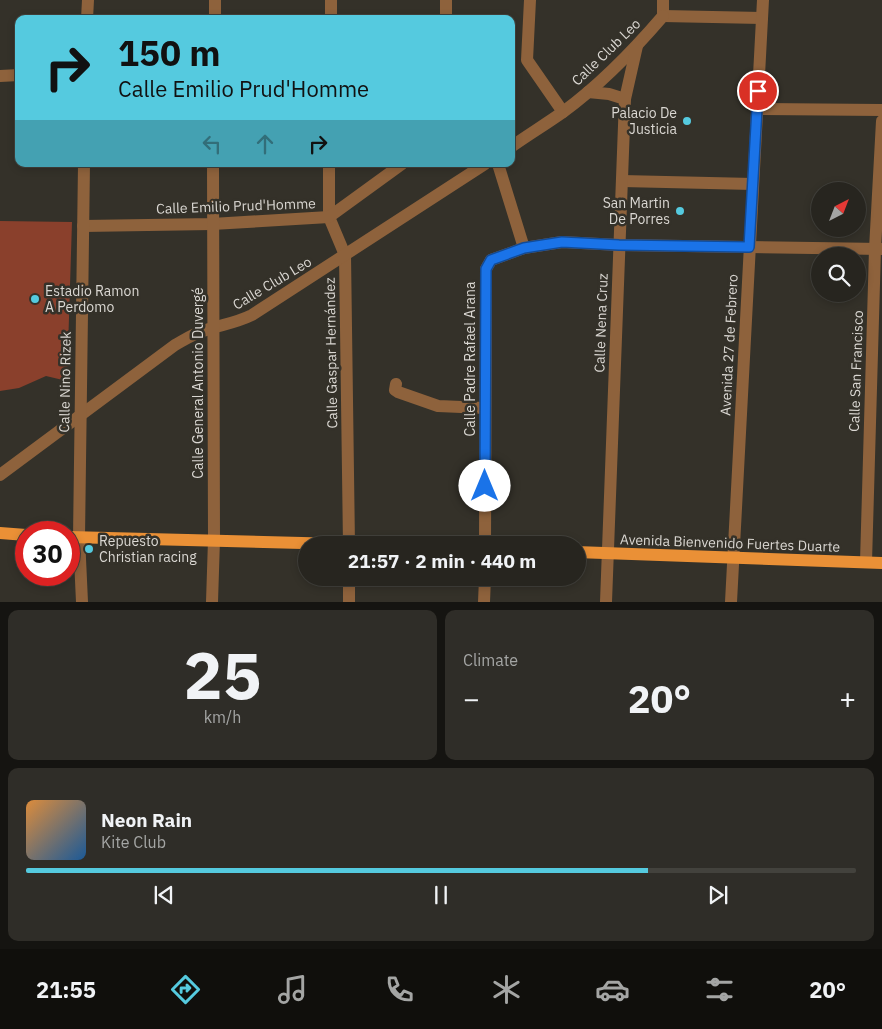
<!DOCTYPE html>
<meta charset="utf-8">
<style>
body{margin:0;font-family:"IBM Plex Sans",sans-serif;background:#2f2d28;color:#f1f3f6;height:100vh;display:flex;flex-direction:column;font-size:19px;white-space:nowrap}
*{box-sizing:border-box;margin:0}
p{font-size:16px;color:#a4a5a4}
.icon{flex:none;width:28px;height:28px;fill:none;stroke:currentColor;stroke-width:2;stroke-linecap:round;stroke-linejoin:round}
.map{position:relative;height:602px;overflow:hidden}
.sheet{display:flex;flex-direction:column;gap:8px;padding:8px;background:#151411;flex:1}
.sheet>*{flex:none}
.guide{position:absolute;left:15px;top:15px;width:500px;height:152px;border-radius:10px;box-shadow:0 2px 8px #0003,0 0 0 1px #43423d;background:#55cadf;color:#111;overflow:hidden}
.needle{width:32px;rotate:42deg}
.controls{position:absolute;left:811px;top:182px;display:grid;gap:10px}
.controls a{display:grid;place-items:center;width:55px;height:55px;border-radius:50%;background:#27251f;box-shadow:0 2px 8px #0003,0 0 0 1px #43423d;font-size:25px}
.speed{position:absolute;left:15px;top:521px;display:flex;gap:10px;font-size:25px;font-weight:700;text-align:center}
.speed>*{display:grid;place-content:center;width:65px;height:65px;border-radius:50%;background:#27251f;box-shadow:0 2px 8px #0003,0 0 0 1px #43423d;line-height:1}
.speed .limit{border:8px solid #d22;background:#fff;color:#111}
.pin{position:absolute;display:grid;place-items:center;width:42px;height:42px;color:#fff;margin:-21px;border:2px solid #fff;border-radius:50%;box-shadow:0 1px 5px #0007}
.me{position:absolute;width:55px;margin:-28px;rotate:0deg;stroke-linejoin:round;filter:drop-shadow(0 0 4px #0008)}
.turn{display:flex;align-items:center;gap:18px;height:105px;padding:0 20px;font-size:22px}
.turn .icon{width:65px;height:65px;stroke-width:2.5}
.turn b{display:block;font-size:35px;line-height:42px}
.lanes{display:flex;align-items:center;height:48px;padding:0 20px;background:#0003;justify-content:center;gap:25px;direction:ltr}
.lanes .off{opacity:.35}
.big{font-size:38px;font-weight:800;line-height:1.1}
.sheet .tile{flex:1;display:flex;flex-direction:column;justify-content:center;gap:8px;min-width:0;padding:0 18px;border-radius:10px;background:#2f2d28}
.sheet .dial{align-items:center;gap:0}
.dial b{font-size:65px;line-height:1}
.song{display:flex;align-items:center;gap:15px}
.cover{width:60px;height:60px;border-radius:8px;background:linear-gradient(135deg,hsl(30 70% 55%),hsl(210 70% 35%))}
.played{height:5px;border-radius:2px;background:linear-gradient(90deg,#55cadf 75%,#43423d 75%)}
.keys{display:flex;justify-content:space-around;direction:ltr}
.heat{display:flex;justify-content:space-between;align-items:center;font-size:28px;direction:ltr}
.sheet .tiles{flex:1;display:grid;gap:8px;grid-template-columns:1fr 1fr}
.tile:last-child{grid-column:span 2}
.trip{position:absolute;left:298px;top:536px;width:288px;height:50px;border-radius:25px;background:#27251f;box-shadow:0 2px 8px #0003,0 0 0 1px #43423d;font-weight:800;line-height:50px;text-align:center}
.tabs{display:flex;height:80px;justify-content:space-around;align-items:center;background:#100f0c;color:#a4a5a4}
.tabs .icon{width:35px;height:35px}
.tabs .on{color:#55cadf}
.tabs b{font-size:22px;color:#f1f3f6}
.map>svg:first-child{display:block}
.pitch{fill:#8a402c}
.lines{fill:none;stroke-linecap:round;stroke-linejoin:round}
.minor{stroke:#8e623c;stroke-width:12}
.major{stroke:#ea9036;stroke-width:12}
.route-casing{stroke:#114b97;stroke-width:12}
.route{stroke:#1a73e8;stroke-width:9}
.poi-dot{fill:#55cadf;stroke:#343129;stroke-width:2}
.labels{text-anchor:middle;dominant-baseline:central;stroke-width:5;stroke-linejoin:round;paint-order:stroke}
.street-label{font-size:14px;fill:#dad7d2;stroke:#343129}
.poi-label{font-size:14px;fill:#dad7d2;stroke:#343129;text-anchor:end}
</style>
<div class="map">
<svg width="882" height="602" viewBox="0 0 882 602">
<rect width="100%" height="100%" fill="#343129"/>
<polygon class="pitch" points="0,221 72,222 67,381 46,376 19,388 0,391"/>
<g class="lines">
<g class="minor">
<polyline points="530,0 527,60 563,112"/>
<polyline points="663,16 762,18"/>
<polyline points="663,16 663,0"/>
<polyline points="87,19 88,0"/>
<polyline points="215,19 215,0"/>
<polyline points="331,19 331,0"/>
<polyline points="446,19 446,0"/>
<polyline points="0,76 19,75"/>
<polyline points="588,92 609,94 625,99"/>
<polyline points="757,109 882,110"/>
<path d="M511 147C528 135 546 124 563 112 600 85 633 51 663 16"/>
<polyline points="329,164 329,217 345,255 349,545"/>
<polyline points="498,164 524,248"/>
<polyline points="622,181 753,184"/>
<polyline points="83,226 212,224 329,217 402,164"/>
<polyline points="396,384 395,390 398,392 438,406 485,408"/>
<path d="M0 475 175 345C184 340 193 334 203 331 220 325 236 323 252 315L485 164"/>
<polyline points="485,545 486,269 491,260 524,248 562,242 619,245 882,249"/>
<polyline points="866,562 875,249 882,121"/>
<polyline points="82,602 79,537 84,164"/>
<polyline points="212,602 214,540 213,164"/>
<polyline points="349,602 349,578"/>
<polyline points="484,602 485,578"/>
<polyline points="606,602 625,99 637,46"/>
<polyline points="731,602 763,0"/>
</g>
<g class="major">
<polyline points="0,533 26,535"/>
<polyline points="69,537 379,545"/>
<polyline points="576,552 882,563"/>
</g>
</g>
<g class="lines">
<g class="route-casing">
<polyline id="route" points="485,486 486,269 491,260 524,248 562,242 619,245 749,247 758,91"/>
</g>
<use href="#route" class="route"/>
</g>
<g class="poi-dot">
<circle cx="687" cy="121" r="5"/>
<circle cx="680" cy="211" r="5"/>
<circle cx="35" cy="299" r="5"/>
<circle cx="89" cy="549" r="5"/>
</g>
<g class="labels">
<g class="street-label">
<text transform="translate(606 52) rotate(-44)">Calle Club Leo</text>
<text transform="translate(236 206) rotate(-2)">Calle Emilio Prud'Homme</text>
<text transform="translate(272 283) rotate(-31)">Calle Club Leo</text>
<text transform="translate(601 323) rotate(-88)">Calle Nena Cruz</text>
<text transform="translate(729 345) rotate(-87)">Avenida 27 de Febrero</text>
<text transform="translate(331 353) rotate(-91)">Calle Gaspar Hernández</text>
<text transform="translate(470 359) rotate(-90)">Calle Padre Rafael Arana</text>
<text transform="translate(856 371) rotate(-88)">Calle San Francisco</text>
<text transform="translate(65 382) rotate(-89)">Calle Nino Rizek</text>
<text transform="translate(198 383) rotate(-90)">Calle General Antonio Duvergé</text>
<text transform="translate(730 543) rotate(2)">Avenida Bienvenido Fuertes Duarte</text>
</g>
<g class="poi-label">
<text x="677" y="113">Palacio De<tspan x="677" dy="16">Justicia</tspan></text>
<text x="670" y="203">San Martin<tspan x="670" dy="16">De Porres</tspan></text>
<text x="45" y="291" text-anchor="start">Estadio Ramon<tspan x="45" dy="16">A Perdomo</tspan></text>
<text x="99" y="541" text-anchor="start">Repuesto<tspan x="99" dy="16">Christian racing</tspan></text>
</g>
</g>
</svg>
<div class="controls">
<a><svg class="needle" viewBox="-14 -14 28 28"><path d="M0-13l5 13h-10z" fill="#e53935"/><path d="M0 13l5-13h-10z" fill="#a4a5a4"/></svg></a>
<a><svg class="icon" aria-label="search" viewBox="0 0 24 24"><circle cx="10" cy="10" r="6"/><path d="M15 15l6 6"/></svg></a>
</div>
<div class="speed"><div class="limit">30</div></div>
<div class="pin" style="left:758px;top:91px;background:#d93025"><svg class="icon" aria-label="arrive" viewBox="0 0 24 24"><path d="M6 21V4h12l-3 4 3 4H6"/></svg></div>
<svg class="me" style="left:485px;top:486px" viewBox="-20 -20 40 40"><circle r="19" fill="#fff"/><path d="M0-13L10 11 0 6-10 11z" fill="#1a73e8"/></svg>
<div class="trip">21:57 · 2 min · 440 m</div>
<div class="guide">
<div class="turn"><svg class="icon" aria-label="right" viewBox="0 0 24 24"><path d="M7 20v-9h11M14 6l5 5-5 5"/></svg><div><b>150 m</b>Calle Emilio Prud'Homme</div></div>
<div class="lanes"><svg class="icon off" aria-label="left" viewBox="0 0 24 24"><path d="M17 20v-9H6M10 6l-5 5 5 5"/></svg><svg class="icon off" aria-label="ahead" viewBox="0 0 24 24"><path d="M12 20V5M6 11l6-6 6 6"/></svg><svg class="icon" aria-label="right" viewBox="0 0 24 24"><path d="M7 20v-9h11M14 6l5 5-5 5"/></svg></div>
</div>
</div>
<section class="sheet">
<div class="tiles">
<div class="tile dial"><b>25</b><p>km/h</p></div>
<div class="tile"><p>Climate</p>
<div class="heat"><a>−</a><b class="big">20°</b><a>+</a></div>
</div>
<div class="tile">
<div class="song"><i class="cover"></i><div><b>Neon Rain</b><p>Kite Club</p></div></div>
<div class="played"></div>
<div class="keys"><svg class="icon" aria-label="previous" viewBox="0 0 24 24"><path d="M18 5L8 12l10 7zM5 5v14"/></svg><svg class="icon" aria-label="pause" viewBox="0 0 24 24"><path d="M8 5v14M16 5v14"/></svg><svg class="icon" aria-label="next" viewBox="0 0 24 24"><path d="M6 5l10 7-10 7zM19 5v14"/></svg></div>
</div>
</div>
</section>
<nav class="tabs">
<b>21:55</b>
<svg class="icon on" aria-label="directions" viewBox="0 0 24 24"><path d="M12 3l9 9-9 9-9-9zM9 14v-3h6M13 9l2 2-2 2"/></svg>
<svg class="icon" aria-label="music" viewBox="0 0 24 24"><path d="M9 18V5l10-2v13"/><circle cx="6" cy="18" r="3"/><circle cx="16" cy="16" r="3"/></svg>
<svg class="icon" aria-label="phone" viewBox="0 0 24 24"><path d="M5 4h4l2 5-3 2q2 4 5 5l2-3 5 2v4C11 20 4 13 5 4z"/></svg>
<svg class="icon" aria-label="climate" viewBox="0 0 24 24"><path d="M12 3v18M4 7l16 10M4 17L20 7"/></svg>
<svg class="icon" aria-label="car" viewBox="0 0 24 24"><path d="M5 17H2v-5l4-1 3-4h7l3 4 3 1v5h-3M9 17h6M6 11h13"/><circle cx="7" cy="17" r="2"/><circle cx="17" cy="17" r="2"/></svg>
<svg class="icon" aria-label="filters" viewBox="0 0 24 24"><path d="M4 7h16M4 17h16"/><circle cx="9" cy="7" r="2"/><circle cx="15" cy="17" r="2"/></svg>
<b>20°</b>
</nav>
